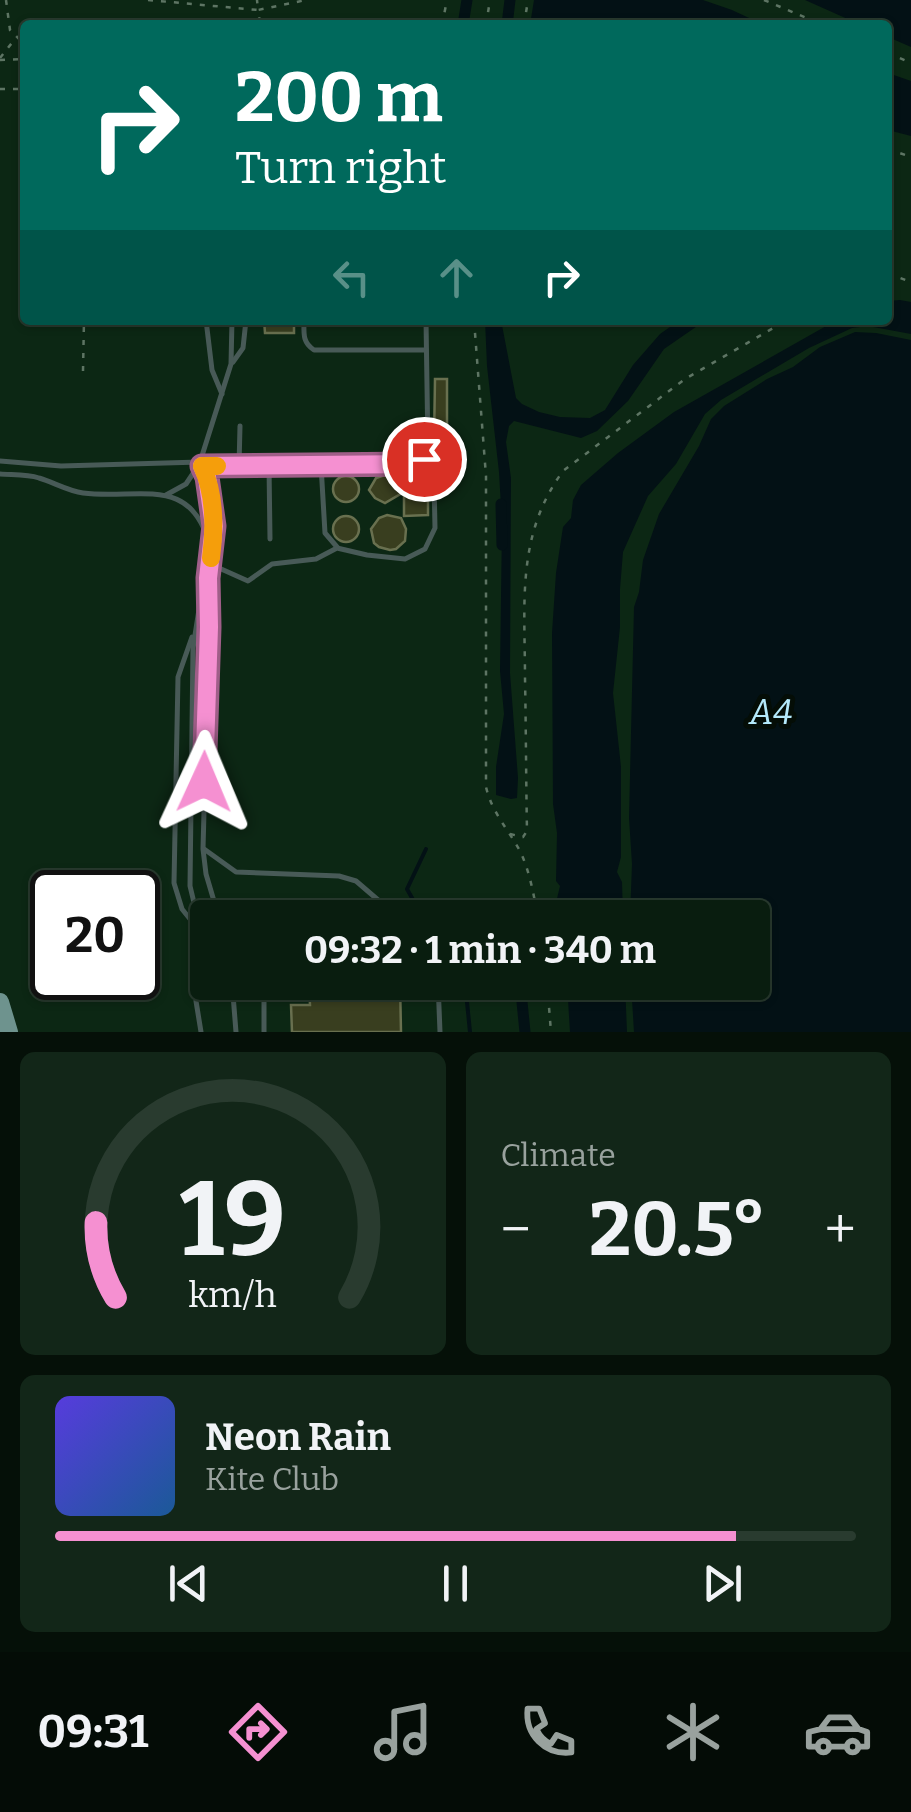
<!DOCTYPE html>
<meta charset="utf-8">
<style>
body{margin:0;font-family:Bitter,serif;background:#122618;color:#f1f3f6;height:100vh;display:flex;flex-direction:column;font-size:38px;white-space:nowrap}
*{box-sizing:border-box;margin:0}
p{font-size:32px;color:#99a29e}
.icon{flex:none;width:55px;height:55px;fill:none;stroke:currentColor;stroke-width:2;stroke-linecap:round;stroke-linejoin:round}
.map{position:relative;height:1032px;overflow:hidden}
.drawer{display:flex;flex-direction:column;gap:20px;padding:20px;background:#051008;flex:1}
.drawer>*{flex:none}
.top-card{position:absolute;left:20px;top:20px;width:872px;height:305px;border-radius:10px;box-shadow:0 2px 8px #0004,0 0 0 2px #293b2f;background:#00695c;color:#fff;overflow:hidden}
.speed{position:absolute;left:30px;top:870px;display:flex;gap:20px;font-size:50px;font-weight:700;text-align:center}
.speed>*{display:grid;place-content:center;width:130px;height:130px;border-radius:50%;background:#091d0f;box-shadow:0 2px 8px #0004,0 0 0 2px #293b2f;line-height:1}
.speed .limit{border:5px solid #111;border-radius:15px;background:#fff;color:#111}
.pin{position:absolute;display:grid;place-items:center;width:85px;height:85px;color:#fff;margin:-42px;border:5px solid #fff;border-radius:50%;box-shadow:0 2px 10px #0007}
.me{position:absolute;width:110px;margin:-55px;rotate:1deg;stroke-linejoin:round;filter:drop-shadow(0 0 8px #0008)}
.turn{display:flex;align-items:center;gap:35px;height:210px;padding:0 50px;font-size:45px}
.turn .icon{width:130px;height:130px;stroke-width:2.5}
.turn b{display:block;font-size:70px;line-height:85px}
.lanes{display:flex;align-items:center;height:95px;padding:0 50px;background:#0003;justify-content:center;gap:50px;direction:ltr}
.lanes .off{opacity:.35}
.big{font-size:75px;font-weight:700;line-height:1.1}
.drawer .card{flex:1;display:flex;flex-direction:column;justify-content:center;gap:15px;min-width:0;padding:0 35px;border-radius:15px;background:#122618}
.drawer .dial{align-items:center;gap:0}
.dial svg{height:260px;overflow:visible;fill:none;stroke:#293b2f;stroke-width:7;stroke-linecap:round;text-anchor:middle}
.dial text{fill:#f1f3f6;stroke:none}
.song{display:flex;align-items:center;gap:30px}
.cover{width:120px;height:120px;border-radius:15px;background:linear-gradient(135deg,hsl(250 70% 55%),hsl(210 70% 35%))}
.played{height:10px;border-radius:5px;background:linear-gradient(90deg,#f590d1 85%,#293b2f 85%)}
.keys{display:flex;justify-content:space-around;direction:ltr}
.heat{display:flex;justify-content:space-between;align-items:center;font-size:55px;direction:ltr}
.drawer .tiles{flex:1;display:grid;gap:20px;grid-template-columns:1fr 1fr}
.card:last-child{grid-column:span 2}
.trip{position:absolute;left:190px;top:900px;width:580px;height:100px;border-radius:10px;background:#091d0f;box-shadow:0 2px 8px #0004,0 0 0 2px #293b2f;font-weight:700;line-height:100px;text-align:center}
.tabs{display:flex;height:160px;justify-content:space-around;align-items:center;background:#040c06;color:#99a29e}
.tabs .icon{width:70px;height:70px}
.tabs .on{color:#f590d1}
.tabs b{font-size:45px;color:#f1f3f6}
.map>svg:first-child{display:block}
.water{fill:#031115}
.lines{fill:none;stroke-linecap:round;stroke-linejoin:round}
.stream{stroke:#031115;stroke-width:4}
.canal{stroke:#031115;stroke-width:11}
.building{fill:#393e1f;stroke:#69704f;stroke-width:2.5}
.path{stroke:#5e7564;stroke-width:2.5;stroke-dasharray:5 8;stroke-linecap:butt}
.service{stroke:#485a57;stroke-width:5}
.primary{stroke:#6e938e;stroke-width:18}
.route-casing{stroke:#9f5e88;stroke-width:25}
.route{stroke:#f590d1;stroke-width:18}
.slow{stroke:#f59e0b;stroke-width:18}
.labels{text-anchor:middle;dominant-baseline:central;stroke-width:10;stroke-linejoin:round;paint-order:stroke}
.water-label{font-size:35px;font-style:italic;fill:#b4e9fa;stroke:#040d06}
</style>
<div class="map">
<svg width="911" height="1032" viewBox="0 0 911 1032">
<rect width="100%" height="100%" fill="#0c2714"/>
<g class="water">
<polygon points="534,0 703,0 732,10 764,25 530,25"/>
<polygon points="805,0 911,0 911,47 888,37 888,25 861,25"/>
<polygon points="888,73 911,81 911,136 888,130"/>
<polygon points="900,300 911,302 911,334 868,326 852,328 809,348 721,400 705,414 676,464 648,496 623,552 620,589 620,627 613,693 621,767 621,857 617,872 622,882 623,917 562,917 561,912 555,907 560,886 556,881 557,833 553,804 552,633 556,573 563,527 571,518 573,500 581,485 618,453 674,412 835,321 888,320 888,301"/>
<polygon points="485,320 501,320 516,398 522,404 539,412 560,417 590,418 605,410 633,365 660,334 680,320 706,320 664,349 628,401 597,431 581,438 514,421 509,426 506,442 511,478 510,673 518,778 517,798 511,799 496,795 496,767 504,714 500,671 502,524 499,472 487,366"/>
<polygon points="855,332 876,333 911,340 911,1032 634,1032 631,983 752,982 752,918 630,917 632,864 629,818 634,607 639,592 643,560 659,514 699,446 711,419 724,406 767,379 793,367 820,347"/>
<polygon points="567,983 625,983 627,1032 570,1032"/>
</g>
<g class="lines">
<g class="stream">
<polyline points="426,849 407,889 416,905 435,918"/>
<polyline points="465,982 470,1032"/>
</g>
<g class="canal">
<polyline points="463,25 467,0"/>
<polyline points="507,25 510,0"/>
<polyline points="501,504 502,545"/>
<polyline points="520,982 525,1032"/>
</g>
</g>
<g class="building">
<polygon points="264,320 294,320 294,333 265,333"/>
<polygon points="435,379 447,379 447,440 434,441"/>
<polygon points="385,475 393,478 398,483 428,483 428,515 404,516 404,492 385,503 375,498 369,490 376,478"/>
<circle cx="346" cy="489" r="13"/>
<polygon points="387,515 401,518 406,529 405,541 396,549 390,550 379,547 374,543 371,529 379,518"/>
<circle cx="346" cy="529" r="13"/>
<polygon points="309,982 400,982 401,1032 292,1032 291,1005 310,1005"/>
</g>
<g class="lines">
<g class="path">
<polyline points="6,0 10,30 25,45"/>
<polyline points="148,0 258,10 257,0"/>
<polyline points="764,0 823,25"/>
<polyline points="248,25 260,23 258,10 306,0"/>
<polyline points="260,25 260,23 284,25"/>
<polyline points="442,25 447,0"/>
<polyline points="486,25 490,0"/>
<polyline points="524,25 528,0"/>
<polyline points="888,53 911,63"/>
<polyline points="0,58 15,39"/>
<polyline points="0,60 25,59"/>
<polyline points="0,89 25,89"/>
<polyline points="888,149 911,157"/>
<polyline points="888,277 895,276 911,282"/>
<path d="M474 320 486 476V787C492 813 509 830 521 853 530 873 534 896 538 918"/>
<polyline points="565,320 587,320"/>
<polyline points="83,371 84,320"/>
<path d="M510 834 523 837 527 831C526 780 526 729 525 678 525 603 516 535 563 471L685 379 787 320"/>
<polyline points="547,982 551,1032"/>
</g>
<g class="service">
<polyline points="206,320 212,370 222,394"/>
<path d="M304 320C304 333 302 342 314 350H426"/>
<polyline points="233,362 243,348 246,320"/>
<polyline points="0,461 61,466 200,462"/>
<polyline points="321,465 325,533 337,547"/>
<polyline points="202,466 420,464 428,451 426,320"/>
<polyline points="239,466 240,426"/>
<polyline points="269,466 270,539"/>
<path d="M0 474C13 475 27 474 39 478 53 482 68 491 83 493 139 500 192 473 210 547"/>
<polyline points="166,495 186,484 200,463"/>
<polyline points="210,564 248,581 272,564 316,559 337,548 367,555 405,559 425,549 435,528 434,480 424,459"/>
<path d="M208 578C215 539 217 498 200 462L231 364 232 320"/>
<polyline points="192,637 178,677 174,883 182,909 206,939 196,1001 201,1032"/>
<polyline points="204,849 236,872 339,876 356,881 399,918"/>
<polyline points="208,941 196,911 190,886 193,648 200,603 208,578 209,627 203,849 206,874 219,918"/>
<polyline points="232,982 236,1032"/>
<polyline points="264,982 264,1032"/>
<polyline points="438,982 440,1032"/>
</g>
<polyline class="primary" points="0,1002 9,1032"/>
</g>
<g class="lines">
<g class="route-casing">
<polyline id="route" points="204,782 209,627 208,578 214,526 207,477 202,466 420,464 424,459"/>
</g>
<use href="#route" class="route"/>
<path class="slow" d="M211 558C215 528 215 494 202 466H217"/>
</g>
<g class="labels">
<g class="water-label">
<text x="771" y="712">A4</text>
</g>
</g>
</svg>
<div class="speed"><div class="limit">20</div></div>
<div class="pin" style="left:424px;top:459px;background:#d93025"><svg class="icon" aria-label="arrive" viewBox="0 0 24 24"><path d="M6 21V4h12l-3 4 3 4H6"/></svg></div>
<svg class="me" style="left:204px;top:782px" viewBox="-20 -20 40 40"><path d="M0-17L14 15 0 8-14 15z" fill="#f590d1" stroke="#fff" stroke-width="4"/></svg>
<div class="trip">09:32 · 1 min · 340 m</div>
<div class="top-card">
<div class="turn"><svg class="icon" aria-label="right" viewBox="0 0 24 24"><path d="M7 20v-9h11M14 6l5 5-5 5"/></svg><div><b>200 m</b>Turn right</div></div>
<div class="lanes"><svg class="icon off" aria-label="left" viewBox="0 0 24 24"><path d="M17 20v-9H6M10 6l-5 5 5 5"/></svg><svg class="icon off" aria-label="ahead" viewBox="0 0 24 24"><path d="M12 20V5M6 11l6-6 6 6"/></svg><svg class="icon" aria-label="right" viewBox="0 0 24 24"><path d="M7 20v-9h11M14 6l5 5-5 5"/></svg></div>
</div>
</div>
<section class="drawer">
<div class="tiles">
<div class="card dial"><svg viewBox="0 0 100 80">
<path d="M14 69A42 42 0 1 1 86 69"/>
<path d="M14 69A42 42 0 0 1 8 46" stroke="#f590d1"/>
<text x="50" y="56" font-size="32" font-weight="700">19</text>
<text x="50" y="72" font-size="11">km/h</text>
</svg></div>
<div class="card"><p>Climate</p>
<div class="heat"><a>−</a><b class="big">20.5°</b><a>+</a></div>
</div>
<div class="card">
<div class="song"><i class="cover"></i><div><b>Neon Rain</b><p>Kite Club</p></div></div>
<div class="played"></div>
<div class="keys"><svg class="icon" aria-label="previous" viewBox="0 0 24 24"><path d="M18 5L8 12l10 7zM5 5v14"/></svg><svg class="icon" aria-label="pause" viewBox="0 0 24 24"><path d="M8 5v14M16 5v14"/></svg><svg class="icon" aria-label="next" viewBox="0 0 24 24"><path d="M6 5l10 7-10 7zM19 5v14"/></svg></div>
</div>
</div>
</section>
<nav class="tabs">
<b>09:31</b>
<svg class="icon on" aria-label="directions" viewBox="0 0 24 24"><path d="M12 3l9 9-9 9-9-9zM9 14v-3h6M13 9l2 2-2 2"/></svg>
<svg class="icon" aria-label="music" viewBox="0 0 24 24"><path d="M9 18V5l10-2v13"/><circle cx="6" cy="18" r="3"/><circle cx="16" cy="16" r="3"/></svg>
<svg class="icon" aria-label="phone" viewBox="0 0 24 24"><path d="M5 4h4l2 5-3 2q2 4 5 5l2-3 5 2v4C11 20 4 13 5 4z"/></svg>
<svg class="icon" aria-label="climate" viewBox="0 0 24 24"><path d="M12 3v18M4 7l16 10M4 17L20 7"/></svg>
<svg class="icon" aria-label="car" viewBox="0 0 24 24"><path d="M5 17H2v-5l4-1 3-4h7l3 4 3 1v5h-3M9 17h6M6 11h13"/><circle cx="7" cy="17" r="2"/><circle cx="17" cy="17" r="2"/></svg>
</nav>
